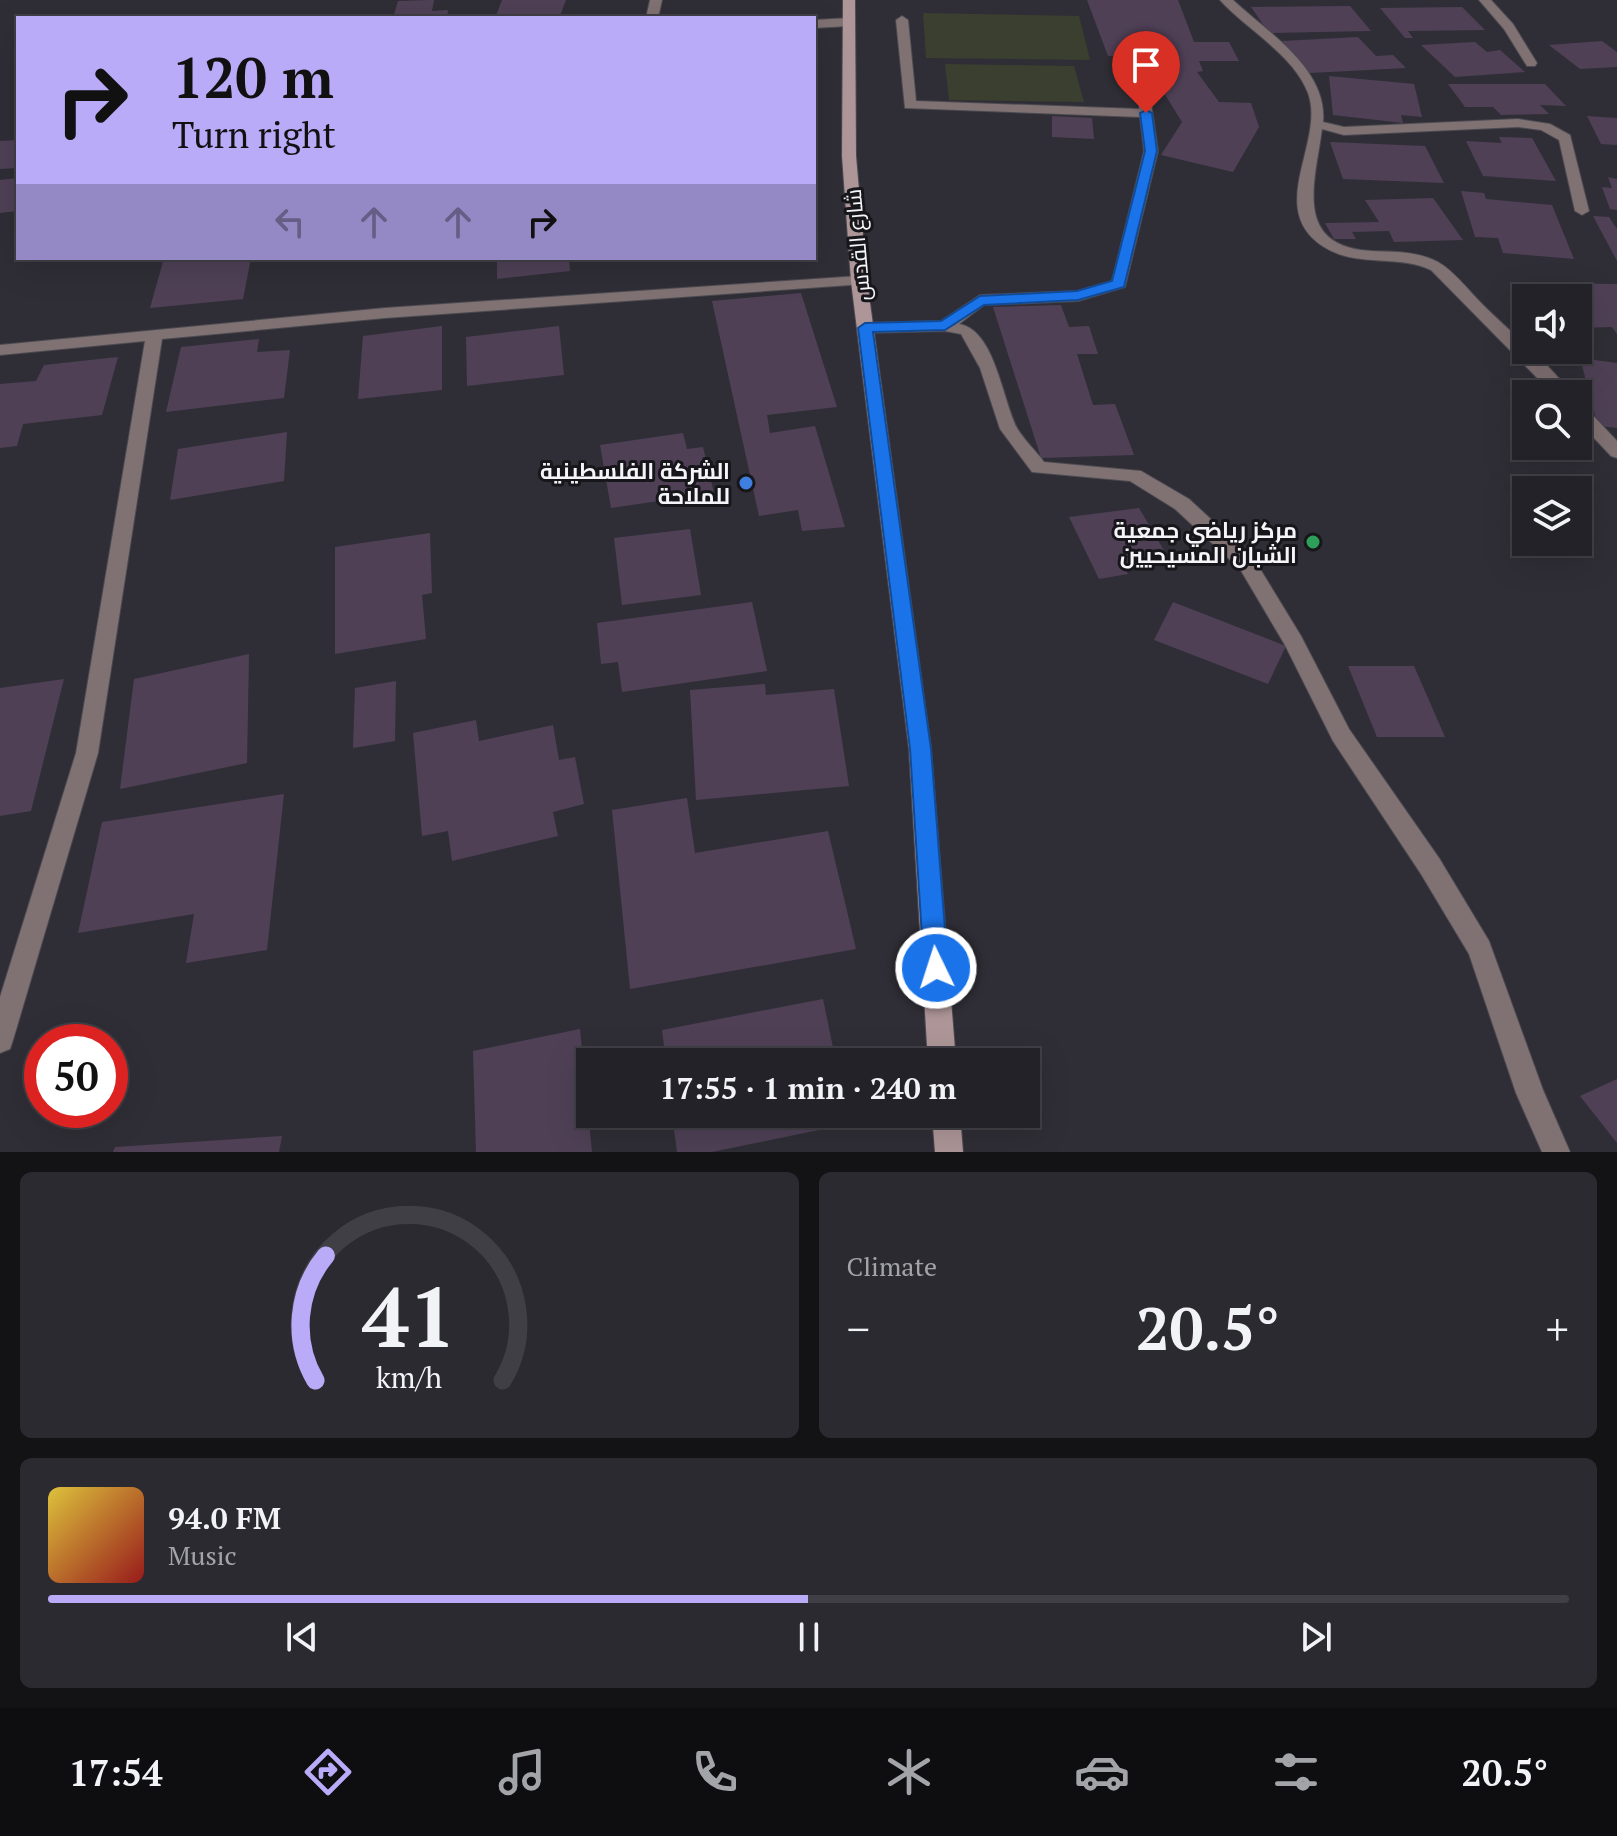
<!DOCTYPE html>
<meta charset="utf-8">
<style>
body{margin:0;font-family:"PT Serif",Cairo,serif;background:#2b2a30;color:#f1f3f6;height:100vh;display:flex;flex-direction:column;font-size:30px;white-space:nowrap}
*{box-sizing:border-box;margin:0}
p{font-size:26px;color:#a3a4a8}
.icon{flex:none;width:44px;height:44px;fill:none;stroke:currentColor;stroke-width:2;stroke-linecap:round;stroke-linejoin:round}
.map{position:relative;height:1152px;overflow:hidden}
.side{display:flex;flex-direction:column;gap:20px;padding:20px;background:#131316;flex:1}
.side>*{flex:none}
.banner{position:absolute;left:16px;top:16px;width:800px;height:244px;border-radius:0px;box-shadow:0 8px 32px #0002,0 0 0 2px #403f45;background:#b9abf7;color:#111;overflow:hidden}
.buttons{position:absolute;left:1512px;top:284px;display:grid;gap:16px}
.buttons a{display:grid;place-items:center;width:80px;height:80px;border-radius:0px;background:#232228;box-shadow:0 8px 32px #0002,0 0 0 2px #403f45;font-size:40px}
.speed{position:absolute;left:24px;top:1024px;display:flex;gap:16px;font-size:40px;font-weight:700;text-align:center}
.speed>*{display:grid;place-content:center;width:104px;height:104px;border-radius:50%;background:#232228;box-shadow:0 8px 32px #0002,0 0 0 2px #403f45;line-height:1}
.speed .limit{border:12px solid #d22;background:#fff;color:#111}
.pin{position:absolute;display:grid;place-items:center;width:68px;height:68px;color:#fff;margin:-82px -34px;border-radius:50% 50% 50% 0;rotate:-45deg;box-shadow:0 0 8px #0007}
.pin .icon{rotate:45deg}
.me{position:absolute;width:88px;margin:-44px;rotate:356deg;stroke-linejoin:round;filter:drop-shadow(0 0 6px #0008)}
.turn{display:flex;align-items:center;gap:28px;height:168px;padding:0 24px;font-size:36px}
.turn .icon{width:104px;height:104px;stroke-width:2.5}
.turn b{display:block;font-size:56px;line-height:68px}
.lanes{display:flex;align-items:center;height:76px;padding:0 24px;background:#0003;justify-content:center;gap:40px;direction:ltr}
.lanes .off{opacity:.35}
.big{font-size:60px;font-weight:800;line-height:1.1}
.side .tile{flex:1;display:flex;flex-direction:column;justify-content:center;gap:12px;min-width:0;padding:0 28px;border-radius:12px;background:#2b2a30}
.side .dial{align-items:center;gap:0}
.dial svg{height:208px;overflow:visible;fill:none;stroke:#403f45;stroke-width:7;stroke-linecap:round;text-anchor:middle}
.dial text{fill:#f1f3f6;stroke:none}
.song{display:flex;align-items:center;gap:24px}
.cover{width:96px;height:96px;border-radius:12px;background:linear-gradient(135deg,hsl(50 70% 55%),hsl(0 70% 35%))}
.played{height:8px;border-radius:4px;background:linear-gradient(90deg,#b9abf7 50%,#403f45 50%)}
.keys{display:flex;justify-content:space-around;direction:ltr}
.heat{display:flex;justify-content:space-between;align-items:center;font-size:44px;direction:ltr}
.side .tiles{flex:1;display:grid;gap:20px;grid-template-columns:1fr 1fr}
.tile:last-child{grid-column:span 2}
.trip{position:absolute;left:576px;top:1048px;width:464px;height:80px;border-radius:0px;background:#232228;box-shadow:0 8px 32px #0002,0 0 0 2px #403f45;font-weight:800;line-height:80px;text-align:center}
.menu{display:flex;height:128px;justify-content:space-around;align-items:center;background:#0e0e10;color:#a3a4a8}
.menu .icon{width:56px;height:56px}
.menu .current{color:#b9abf7}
.menu b{font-size:36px;color:#f1f3f6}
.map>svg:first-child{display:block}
.green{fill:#3a3f2f}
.building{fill:#4f4056}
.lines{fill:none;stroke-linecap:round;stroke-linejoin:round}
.lane-casing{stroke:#4b4a51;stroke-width:2}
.street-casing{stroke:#4b4a51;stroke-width:2}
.secondary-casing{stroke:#4b4a51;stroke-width:2}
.lane{fill:#807172;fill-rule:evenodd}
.street{fill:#807172;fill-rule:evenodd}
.secondary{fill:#ae9698;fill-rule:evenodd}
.route{fill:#1a73e8;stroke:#114b97;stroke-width:2}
.shop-dot{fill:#3f7fe0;stroke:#17171b;stroke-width:3}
.leisure-dot{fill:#2e9e5b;stroke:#17171b;stroke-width:3}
.labels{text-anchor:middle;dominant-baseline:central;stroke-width:6;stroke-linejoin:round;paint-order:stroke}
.street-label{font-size:22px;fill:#f4f4f9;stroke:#17171b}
.poi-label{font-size:22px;font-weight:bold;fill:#f4f4f9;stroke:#17171b;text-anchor:end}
</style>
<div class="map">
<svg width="1617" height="1152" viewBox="0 0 1617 1152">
<rect width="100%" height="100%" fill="#2f2e36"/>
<g class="green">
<polygon points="923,13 1079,16 1090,60 926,58"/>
<polygon points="945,64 1074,66 1084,102 949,100"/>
</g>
<g class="building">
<polygon points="430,0 434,0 432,11 448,10 447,18 393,18 398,1"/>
<polygon points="502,0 566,0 559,18 495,18"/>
<polygon points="1087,0 1178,0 1194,42 1229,42 1239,61 1199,61 1203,71 1197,72 1219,102 1251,103 1259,127 1233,172 1161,155 1182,122 1153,75 1122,74 1116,56 1108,56"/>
<polygon points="1350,6 1371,31 1269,33 1251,7"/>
<polygon points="1462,7 1485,30 1408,31 1413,38 1405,38 1380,8"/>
<polygon points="1358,37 1376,56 1393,55 1406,68 1310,73 1282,41"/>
<polygon points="1602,41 1617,52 1617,67 1580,69 1549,45"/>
<polygon points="1475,42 1487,52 1500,50 1525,72 1455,77 1421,45"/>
<polygon points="1329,76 1414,84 1422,117 1401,115 1403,123 1333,115"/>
<polygon points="1448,84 1545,84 1566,106 1540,105 1549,114 1501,115 1493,107 1465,107"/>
<polygon points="1052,116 1092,118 1094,139 1052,137"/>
<polygon points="1587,116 1617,118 1617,145 1601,144"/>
<polygon points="1499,137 1532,138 1556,181 1483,176 1466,141 1502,143"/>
<polygon points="18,140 18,168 0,169 0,141"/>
<polygon points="1330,142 1425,146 1444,183 1343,179"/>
<polygon points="1608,177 1617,179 1617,210 1610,209 1602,187 1612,188"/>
<polygon points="18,178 18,211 0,213 0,180"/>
<polygon points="1461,191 1484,193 1486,199 1552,205 1574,259 1503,253 1498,238 1475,237"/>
<polygon points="1433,198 1463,240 1394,242 1389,231 1352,232 1356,239 1334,239 1325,223 1379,222 1365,200"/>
<polygon points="1593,216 1609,217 1617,229 1617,261"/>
<polygon points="164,258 251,258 243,299 150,308"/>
<polygon points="497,258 569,258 570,271 497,279"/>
<polygon points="1526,283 1617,284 1617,334 1612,327 1578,328 1578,298 1536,298"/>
<polygon points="801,293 837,407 767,415 770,433 815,426 845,527 802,531 798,510 759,516 712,301"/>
<polygon points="1061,305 1069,327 1089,326 1098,354 1077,354 1093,405 1115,404 1134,455 1041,458 993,307"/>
<polygon points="442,326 442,390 358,399 363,336"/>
<polygon points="559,326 564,375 467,386 466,337"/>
<polygon points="259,339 257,352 290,350 284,398 166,412 181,347"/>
<polygon points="118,357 102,415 23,424 17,446 0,448 0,384 36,381 44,365"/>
<polygon points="1580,358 1617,363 1617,428 1598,426"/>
<polygon points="287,432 284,481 170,500 178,449"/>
<polygon points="683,433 687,449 703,447 714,493 611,508 600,445"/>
<polygon points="1139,508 1169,559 1123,564 1128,574 1099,579 1069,517"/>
<polygon points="690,529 701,595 622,605 614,538"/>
<polygon points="430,533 432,593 422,595 426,639 335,654 335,547"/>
<polygon points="752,602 767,671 622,692 618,662 601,664 597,623"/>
<polygon points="1173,602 1286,646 1268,684 1154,640"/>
<polygon points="249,654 247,763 120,789 134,679"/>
<polygon points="1348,666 1414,666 1445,737 1377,737"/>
<polygon points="64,679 31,811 0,816 0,688"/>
<polygon points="396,681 395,741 353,748 355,688"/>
<polygon points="765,684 766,695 834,689 849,786 696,800 690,690"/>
<polygon points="476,720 479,741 553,725 559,760 575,757 584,804 553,812 558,836 452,861 448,831 422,836 413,733"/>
<polygon points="284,794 267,950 186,963 194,914 78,933 102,822"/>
<polygon points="687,798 695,853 828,831 856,949 630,989 612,810"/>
<polygon points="823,999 836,1062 666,1062 662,1030"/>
<polygon points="580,1029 592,1152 476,1152 473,1051"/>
<polygon points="1617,1079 1617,1143 1580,1096"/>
<polygon points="672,1114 846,1114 848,1124 712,1152 677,1152"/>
<polygon points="282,1136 279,1152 113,1152 115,1147"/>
</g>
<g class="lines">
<g class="lane-casing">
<path id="lane" d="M902 16 908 20 916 101 1139 109 1140 100 1151 103 1158 151 1125 287 1078 301 984 305 959 324C995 330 1002 399 1017 428 1024 440 1036 451 1044 462L1141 471 1189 499 1254 559 1301 636 1349 729 1439 858 1489 941 1543 1090 1570 1152H1542L1516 1093 1469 954 1421 874 1333 741 1285 645 1240 569 1175 509 1130 481 1032 472 1000 429 980 368 961 334 945 331 865 333 857 328 865 323 941 321 980 295 1077 291 1112 281 1144 151 1140 117 905 108 896 20Z"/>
</g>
<g class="street-casing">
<g id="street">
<polygon points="650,0 662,0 658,18 646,18"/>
<path d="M1220 0H1233C1267 32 1328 69 1323 122L1344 127 1518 119 1550 124 1570 135 1589 211 1582 215 1575 211 1559 140 1541 130 1518 127 1344 135 1322 129C1315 182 1292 247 1372 251 1394 252 1417 251 1438 262 1454 271 1469 291 1482 304 1512 334 1546 360 1572 394H1553L1431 270C1397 254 1357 268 1324 247 1264 209 1326 142 1308 93 1293 54 1247 30 1220 0Z"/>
<polygon points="1479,0 1491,0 1513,24 1537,63 1535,66 1527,66 1504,29"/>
<polygon points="814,20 849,18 855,22 849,26 814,28"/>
<polygon points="859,276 867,281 865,284 385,318 162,339 98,753 13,1040 10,1049 0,1053 0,997 76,753 145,341 0,355 0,345 385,308"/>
<polygon points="1578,404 1584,406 1617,441 1617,458 1611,456 1578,421"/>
</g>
</g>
<g class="secondary-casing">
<g id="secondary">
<polygon points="843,0 855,0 856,156 867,281 931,749 956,1062 928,1062 909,749 851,281 842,156"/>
<polygon points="932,1114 960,1114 963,1152 935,1152"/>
</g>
</g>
<use href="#lane" class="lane"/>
<use href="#street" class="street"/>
<use href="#secondary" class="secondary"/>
</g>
<polygon class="route" points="1146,110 1152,113 1157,151 1124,287 1078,300 984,305 945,330 873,332 931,749 948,968 944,976 936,979 927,976 924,968 910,749 858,328 865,323 941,321 980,296 1077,291 1112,281 1145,151 1140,113"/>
<circle class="shop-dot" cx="746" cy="483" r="8"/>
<circle class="leisure-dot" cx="1313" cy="542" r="8"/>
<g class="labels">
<g class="street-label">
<text transform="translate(857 245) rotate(-95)">شارع القدس</text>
</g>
<g class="poi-label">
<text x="730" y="470">الشركة الفلسطينية<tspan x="730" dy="25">للملاحة</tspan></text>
<text x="1297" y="529">مركز رياضي جمعية<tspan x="1297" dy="25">الشبان المسيحيين</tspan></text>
</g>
</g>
</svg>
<div class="buttons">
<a><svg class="icon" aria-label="sound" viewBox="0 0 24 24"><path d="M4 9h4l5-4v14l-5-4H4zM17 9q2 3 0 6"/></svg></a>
<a><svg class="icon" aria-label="search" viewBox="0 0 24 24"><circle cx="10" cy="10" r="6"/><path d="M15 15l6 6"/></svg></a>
<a><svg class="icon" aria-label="layers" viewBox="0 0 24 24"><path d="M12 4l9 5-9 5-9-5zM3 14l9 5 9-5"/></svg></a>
</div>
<div class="speed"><div class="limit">50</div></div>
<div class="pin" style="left:1146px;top:113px;background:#d93025"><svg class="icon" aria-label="arrive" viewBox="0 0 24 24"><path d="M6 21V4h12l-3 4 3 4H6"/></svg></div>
<svg class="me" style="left:936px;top:968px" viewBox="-20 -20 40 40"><circle r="17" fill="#1a73e8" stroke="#fff" stroke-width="3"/><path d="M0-11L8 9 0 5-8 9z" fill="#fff"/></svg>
<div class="trip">17:55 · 1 min · 240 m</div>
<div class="banner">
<div class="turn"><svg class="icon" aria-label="right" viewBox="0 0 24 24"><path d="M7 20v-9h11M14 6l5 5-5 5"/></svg><div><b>120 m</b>Turn right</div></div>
<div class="lanes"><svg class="icon off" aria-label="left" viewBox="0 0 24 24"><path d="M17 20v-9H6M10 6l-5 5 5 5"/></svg><svg class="icon off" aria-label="ahead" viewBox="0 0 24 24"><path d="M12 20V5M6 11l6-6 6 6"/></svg><svg class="icon off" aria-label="ahead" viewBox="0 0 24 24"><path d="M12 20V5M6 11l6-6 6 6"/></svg><svg class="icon" aria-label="right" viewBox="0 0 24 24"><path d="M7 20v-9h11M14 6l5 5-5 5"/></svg></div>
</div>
</div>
<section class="side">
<div class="tiles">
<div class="tile dial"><svg viewBox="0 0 100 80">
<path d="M14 69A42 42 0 1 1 86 69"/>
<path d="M14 69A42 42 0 0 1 18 21" stroke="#b9abf7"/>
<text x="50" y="56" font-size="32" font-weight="700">41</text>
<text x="50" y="72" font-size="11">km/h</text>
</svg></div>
<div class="tile"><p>Climate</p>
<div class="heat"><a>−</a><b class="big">20.5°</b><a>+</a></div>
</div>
<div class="tile">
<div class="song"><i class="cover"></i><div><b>94.0 FM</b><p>Music</p></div></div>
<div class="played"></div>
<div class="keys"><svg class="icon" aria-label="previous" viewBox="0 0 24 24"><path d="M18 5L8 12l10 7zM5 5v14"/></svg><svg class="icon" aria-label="pause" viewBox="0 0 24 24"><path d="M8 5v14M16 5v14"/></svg><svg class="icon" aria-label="next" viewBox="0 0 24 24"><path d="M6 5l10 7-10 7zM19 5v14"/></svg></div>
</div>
</div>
</section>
<nav class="menu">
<b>17:54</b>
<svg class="icon current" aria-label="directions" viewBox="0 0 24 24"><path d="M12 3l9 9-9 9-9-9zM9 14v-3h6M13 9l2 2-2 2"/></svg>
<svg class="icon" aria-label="music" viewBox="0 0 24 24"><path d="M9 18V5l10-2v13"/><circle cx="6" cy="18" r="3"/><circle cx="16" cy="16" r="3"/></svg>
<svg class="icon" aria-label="phone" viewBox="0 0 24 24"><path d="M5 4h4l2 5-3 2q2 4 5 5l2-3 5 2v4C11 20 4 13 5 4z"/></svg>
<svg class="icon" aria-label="climate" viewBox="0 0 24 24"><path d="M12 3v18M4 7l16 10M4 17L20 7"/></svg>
<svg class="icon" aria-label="car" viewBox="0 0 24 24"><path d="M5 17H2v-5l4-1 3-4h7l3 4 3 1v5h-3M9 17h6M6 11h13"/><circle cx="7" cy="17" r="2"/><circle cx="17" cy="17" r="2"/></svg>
<svg class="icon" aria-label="filters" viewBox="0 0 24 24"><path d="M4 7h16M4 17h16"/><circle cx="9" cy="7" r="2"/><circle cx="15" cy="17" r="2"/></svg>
<b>20.5°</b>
</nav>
